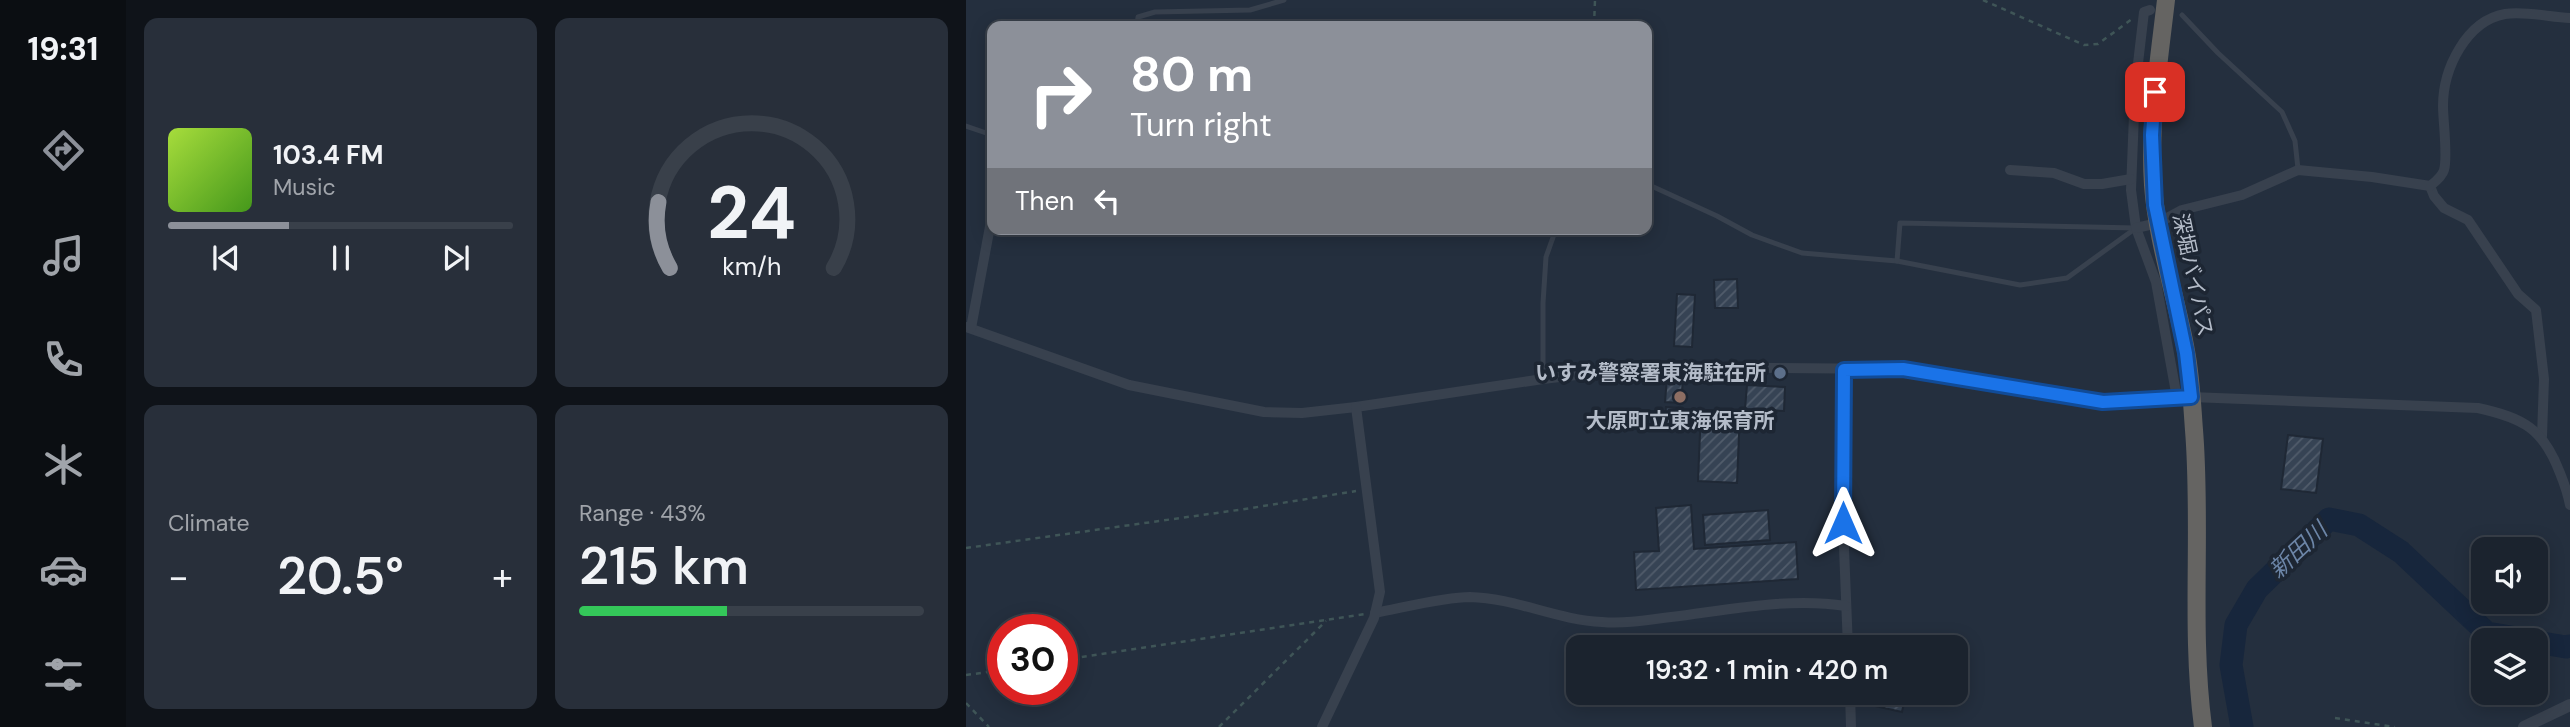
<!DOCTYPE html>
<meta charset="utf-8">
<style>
body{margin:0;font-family:"DM Sans","Noto Sans JP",sans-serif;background:#282f3a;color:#f1f3f6;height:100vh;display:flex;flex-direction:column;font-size:26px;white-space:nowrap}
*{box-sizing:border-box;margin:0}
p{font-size:23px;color:#a0a4aa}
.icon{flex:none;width:38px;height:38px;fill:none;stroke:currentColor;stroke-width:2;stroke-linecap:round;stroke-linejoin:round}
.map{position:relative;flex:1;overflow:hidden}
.side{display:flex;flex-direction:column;gap:18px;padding:18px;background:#0f1319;width:840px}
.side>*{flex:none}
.banner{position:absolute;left:21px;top:21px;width:665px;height:214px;border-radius:14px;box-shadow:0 4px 18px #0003,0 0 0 2px #39404a;background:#8c9099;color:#fff;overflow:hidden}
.tools{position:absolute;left:1505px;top:537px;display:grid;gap:14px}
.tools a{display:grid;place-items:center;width:77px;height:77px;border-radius:14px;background:#1b232e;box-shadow:0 4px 18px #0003,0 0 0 2px #39404a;font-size:35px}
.speed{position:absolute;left:21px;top:614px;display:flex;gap:14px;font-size:35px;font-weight:700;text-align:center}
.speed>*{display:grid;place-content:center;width:91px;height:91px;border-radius:50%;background:#1b232e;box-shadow:0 4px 18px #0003,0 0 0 2px #39404a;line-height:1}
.speed .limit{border:10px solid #d22;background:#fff;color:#111}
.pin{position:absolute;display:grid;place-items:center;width:60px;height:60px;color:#fff;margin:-30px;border-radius:14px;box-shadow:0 4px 10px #0006}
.me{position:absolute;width:77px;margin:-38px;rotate:0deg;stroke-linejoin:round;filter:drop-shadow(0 0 5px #0008)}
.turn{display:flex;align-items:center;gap:24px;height:147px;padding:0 28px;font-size:32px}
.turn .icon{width:91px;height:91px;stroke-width:2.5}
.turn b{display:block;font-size:49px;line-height:60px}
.then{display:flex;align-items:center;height:66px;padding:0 28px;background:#0003;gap:14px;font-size:26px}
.big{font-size:52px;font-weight:600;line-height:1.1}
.side .widget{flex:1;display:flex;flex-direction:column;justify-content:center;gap:10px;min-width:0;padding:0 24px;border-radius:14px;background:#282f3a}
.side .dial{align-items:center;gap:0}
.dial svg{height:182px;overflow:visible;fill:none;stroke:#39404a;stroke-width:7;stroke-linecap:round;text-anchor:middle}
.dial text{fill:#f1f3f6;stroke:none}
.song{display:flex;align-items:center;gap:21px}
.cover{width:84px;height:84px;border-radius:10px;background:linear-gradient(135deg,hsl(80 70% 55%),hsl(100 70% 35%))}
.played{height:7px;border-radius:4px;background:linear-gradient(90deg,#8c9099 35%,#39404a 35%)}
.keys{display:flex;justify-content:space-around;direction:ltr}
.heat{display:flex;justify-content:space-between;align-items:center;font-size:38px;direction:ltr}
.charge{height:10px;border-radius:5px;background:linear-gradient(90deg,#34c759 43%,#39404a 0)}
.side .tiles{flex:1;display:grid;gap:18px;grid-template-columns:repeat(2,1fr)}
.trip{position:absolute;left:600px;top:635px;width:402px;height:70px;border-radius:14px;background:#1b232e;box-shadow:0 4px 18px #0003,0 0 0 2px #39404a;font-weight:600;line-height:70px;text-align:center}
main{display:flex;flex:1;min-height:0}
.dock{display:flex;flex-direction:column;width:126px;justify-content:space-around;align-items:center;background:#0b0e12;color:#a0a4aa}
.dock .icon{width:49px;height:49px}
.dock .active{color:#8c9099}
.dock b{font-size:32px;color:#f1f3f6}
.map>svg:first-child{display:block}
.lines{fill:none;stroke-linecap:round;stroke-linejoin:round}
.river{stroke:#17263c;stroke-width:23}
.building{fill:url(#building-hatch);stroke:#1f2835;stroke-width:2}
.path{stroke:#3f5557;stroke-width:2.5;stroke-dasharray:5 5;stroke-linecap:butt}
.service{stroke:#38414e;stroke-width:5}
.minor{stroke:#38414e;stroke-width:10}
.tertiary{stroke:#38414e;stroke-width:12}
.trunk{stroke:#656462;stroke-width:18}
.route-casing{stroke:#114b97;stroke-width:18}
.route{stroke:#1a73e8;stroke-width:12}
.service-dot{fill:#5c6f8a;stroke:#1d2633;stroke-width:2.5}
.education-dot{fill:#8d6e63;stroke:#1d2633;stroke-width:2.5}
.labels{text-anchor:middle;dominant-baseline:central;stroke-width:7;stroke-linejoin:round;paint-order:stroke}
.street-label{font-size:21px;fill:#b4bcc9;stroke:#1d2633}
.poi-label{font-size:21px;font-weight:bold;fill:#b4bcc9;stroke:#1d2633;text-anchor:end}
.water-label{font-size:23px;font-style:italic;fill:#6d86a8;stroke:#1d2633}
</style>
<main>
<nav class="dock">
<b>19:31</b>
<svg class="icon active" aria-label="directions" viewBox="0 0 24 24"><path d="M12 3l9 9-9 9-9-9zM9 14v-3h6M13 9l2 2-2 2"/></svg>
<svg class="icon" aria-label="music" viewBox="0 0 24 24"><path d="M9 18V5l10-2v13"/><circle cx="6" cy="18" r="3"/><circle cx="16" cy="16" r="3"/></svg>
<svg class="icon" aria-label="phone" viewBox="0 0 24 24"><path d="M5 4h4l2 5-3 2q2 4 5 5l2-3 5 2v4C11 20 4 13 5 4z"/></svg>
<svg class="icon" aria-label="climate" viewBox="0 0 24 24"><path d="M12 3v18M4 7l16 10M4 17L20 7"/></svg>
<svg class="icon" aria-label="car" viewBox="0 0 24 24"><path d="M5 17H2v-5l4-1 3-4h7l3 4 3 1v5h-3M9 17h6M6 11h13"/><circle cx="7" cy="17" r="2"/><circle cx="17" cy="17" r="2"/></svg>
<svg class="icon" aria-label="filters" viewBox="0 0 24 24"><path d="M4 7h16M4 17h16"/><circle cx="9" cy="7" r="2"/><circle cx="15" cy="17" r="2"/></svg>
</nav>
<section class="side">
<div class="tiles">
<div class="widget">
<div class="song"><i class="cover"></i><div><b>103.4 FM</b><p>Music</p></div></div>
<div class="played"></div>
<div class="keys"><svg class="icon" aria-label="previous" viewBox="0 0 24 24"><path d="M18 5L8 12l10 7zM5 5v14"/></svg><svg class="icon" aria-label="pause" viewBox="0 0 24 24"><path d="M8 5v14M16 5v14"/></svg><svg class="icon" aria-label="next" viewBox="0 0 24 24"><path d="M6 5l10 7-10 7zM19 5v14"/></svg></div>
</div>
<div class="widget dial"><svg viewBox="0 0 100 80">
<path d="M14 69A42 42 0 1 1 86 69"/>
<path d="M14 69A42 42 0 0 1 9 40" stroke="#8c9099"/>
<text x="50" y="56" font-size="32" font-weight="700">24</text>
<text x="50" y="72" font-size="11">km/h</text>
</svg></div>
<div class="widget"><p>Climate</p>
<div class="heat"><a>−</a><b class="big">20.5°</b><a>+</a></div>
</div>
<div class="widget"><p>Range · 43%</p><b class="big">215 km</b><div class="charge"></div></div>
</div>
</section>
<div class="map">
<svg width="1604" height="727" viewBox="0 0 1604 727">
<defs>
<pattern id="building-hatch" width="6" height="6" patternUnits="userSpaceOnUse" patternTransform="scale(1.75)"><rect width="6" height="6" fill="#364354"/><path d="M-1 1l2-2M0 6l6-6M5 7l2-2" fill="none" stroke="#515c6b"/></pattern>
</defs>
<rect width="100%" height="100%" fill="#242f3e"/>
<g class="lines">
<g class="river">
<polyline points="1570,642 1600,647 1604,646"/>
<polyline points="1276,727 1265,665 1270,625 1291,589 1363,519 1393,525 1435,552 1521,633 1563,640"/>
</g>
</g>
<g class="building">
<polygon points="771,279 772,308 749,308 748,280"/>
<polygon points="711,294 729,295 726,347 708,346"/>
<polygon points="701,378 717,379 715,403 699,402"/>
<polygon points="781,385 819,387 818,411 779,409"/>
<polygon points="700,407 714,408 713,430 698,429"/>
<polygon points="735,410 774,411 771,483 732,481"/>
<polygon points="1322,435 1357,439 1350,493 1315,489"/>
<polygon points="725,505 728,549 830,542 832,579 670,590 668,552 693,551 690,508"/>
<polygon points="802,510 804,540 739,545 737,515"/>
<polygon points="912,693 940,693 936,712 909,706"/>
</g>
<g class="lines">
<g class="path">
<polyline points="1017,0 1118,45 1132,44 1166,19"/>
<polyline points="628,26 629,0"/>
<polyline points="0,548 279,509 390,491"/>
<polyline points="96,660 399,614"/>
<polyline points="0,675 37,670"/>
<polyline points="0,703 23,727"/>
<polyline points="1369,718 1429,727"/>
<polyline points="253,727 360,621"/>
</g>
<g class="service">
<polyline points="1216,15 1252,53 1316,112 1329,141 1332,169"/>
<polyline points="171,26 172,17 189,12 284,10 318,0"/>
<polyline points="0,126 26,135"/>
<polyline points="681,184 751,216 786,235 836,253 931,261 1054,285 1101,278 1170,228"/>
<polyline points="931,261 934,223 1170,228"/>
<polyline points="577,379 577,303 580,257 590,229"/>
</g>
<g class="minor">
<polyline points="1184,10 1178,12 1169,89 1165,190 1170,228 1190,282 1211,398"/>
<polyline points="1044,170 1088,173 1118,184 1136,184 1165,179"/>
<polyline points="1464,186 1468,196 1478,208 1502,220 1552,294 1570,310 1578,379 1576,436"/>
<path d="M1170 228 1192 223 1216 210 1276 195 1332 170 1406 177 1464 186C1469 182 1476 177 1478 170 1482 157 1477 121 1477 106 1477 69 1500 21 1539 14 1560 11 1583 17 1604 18"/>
<path d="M0 327 163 385 298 412 336 413 390 407 577 379 677 367 937 369 1137 402 1225 397 1512 408C1557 418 1577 428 1594 473 1598 483 1602 494 1604 505"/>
<polyline points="5,328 26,216"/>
<polyline points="878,370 877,523 882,648"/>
<path d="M409 613C436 608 478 597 504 597 549 598 591 620 636 622 659 624 682 620 705 617 762 610 822 597 880 606"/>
<polyline points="884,693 885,727"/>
<polyline points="356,727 408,618 414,592 390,407"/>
</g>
<polyline class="tertiary" points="1558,727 1604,705"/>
<path class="trunk" d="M1200 0C1193 61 1183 123 1187 185 1191 241 1210 296 1220 351 1225 377 1226 404 1228 430 1236 529 1224 628 1237 727"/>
</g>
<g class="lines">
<g class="route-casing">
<polyline id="route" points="877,523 878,370 937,369 1137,402 1225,397 1220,353 1189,205 1186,135 1189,92"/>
</g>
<use href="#route" class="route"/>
</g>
<circle class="service-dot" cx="814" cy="373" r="7"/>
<circle class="education-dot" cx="714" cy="397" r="7"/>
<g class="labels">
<g class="street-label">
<text transform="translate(1227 275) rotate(78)">深堀バイパス</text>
</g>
<g class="poi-label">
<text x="800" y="373">いすみ警察署東海駐在所</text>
<text x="714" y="421" text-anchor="middle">大原町立東海保育所</text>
</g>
<g class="water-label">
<text transform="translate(1332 550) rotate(-43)">新田川</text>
</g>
</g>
</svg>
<div class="tools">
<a><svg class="icon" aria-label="sound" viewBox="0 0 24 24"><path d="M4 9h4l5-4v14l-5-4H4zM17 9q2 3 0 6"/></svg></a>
<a><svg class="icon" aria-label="layers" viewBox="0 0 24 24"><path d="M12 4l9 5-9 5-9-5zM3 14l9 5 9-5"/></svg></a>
</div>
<div class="speed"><div class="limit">30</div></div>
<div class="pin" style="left:1189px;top:92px;background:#d93025"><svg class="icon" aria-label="arrive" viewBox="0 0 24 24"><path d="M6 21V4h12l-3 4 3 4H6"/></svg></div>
<svg class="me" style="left:877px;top:523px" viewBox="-20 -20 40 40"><path d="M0-17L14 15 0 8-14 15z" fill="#1a73e8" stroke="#fff" stroke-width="4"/></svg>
<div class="trip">19:32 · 1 min · 420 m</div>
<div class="banner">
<div class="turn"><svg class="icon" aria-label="right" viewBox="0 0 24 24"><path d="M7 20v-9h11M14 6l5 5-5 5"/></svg><div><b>80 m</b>Turn right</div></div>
<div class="then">Then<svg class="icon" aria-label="left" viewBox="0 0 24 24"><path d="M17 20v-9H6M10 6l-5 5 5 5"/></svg></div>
</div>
</div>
</main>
